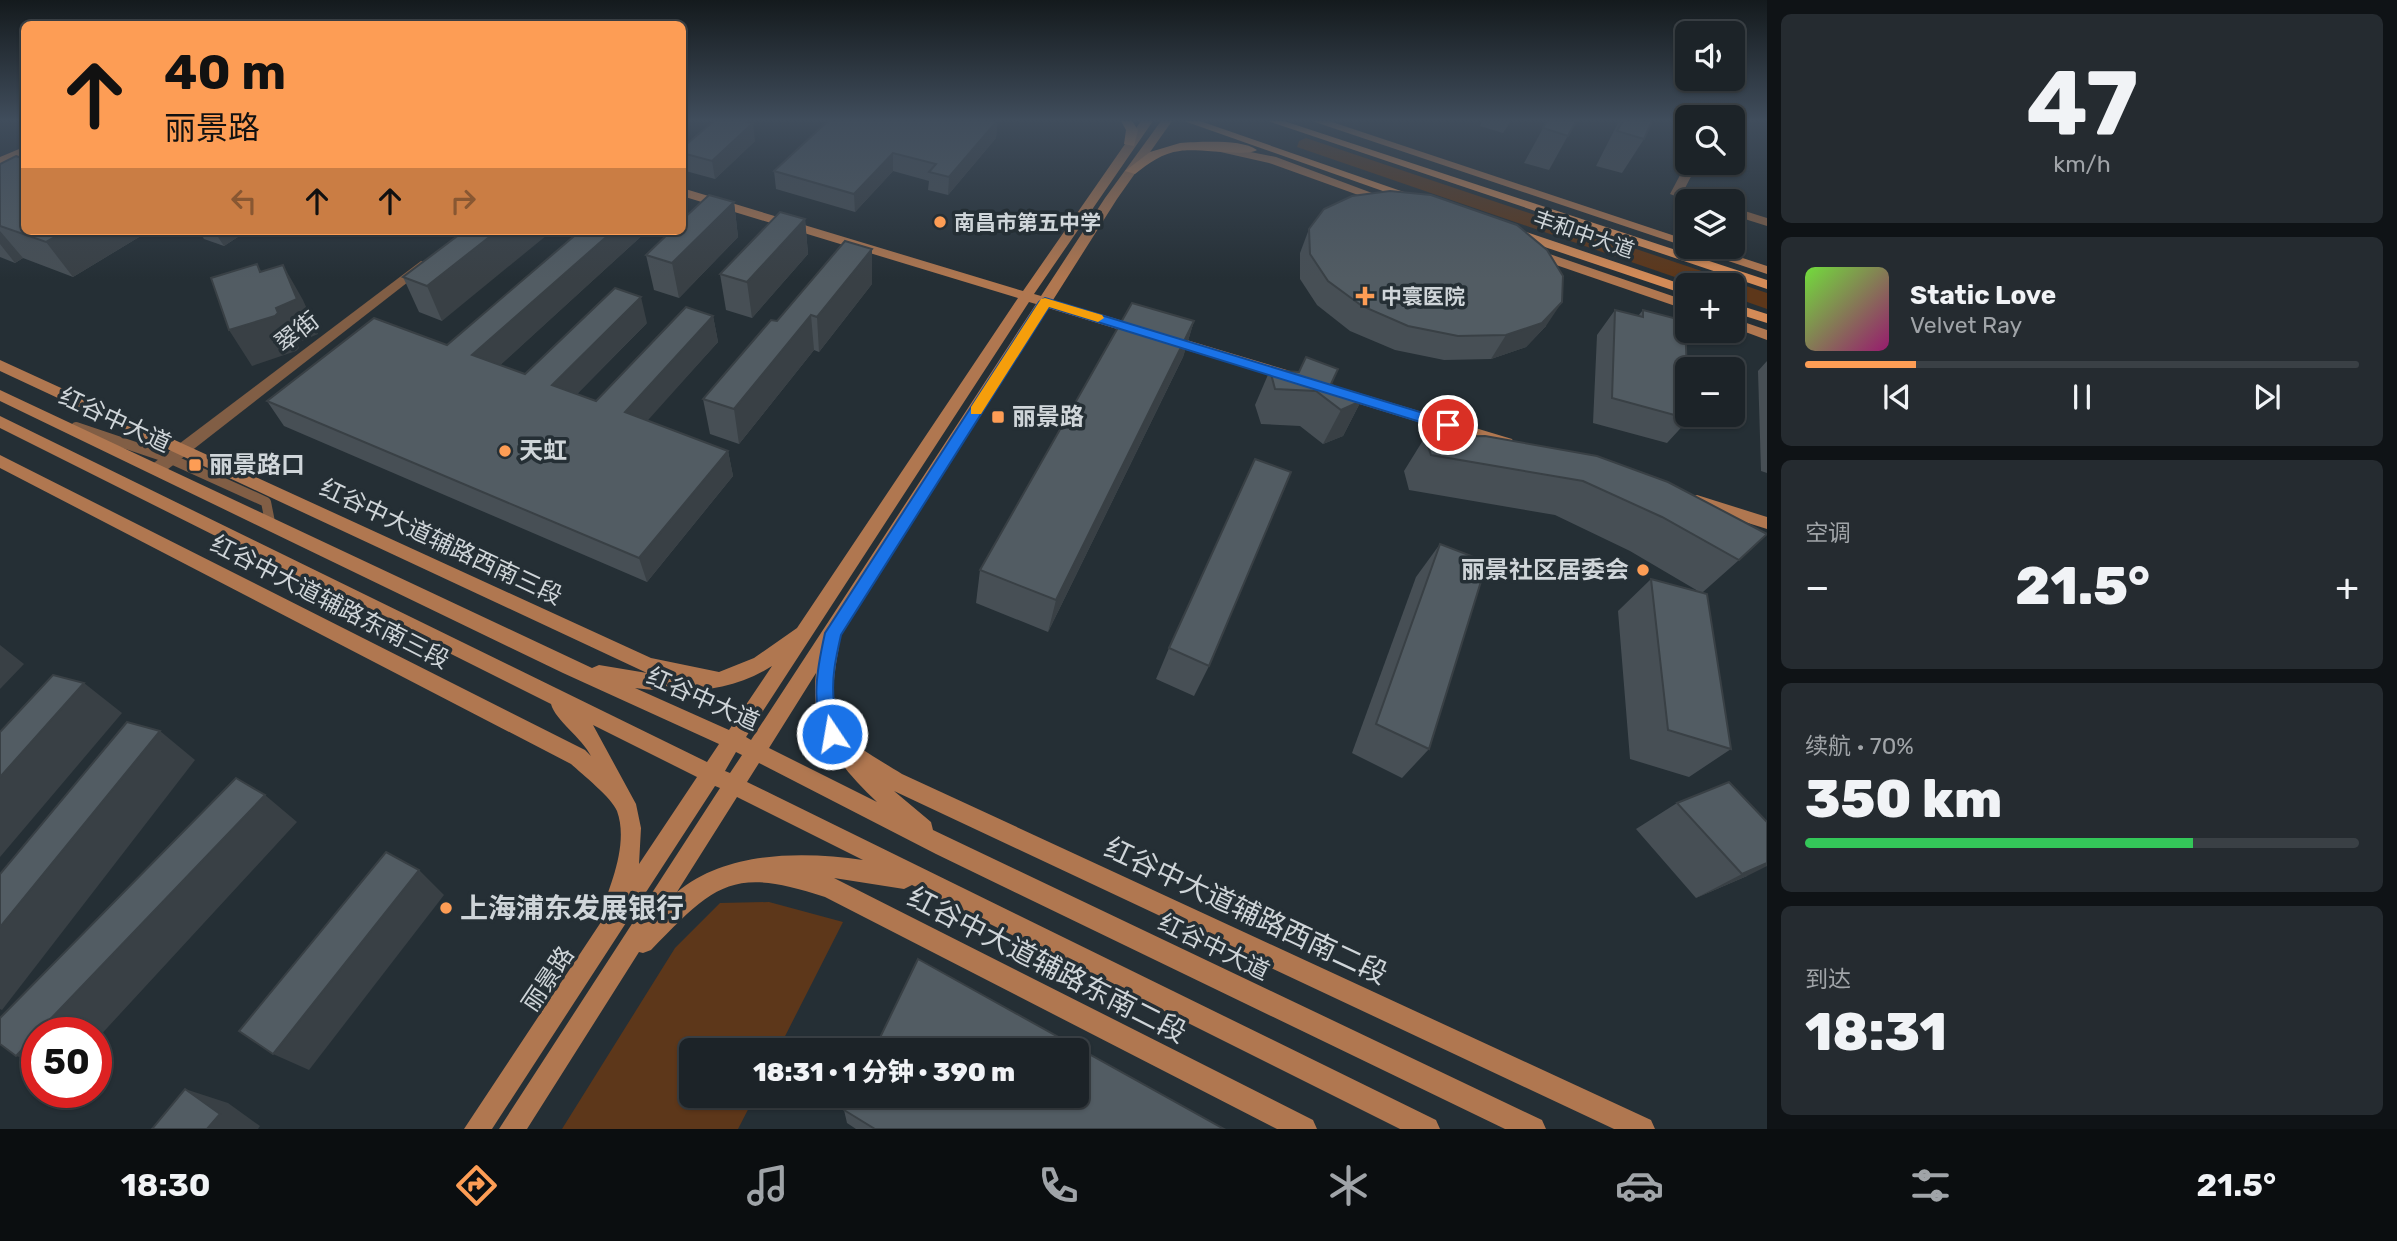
<!DOCTYPE html>
<html lang="zh">
<meta charset="utf-8">
<style>
body{margin:0;font-family:Rubik,"Noto Sans SC",sans-serif;background:#252b30;color:#f1f3f6;height:100vh;display:flex;flex-direction:column;font-size:26px;white-space:nowrap}
*{box-sizing:border-box;margin:0}
p{font-size:23px;color:#a0a4a8}
.icon{flex:none;width:38px;height:38px;fill:none;stroke:currentColor;stroke-width:2;stroke-linecap:round;stroke-linejoin:round}
.map{position:relative;flex:1;overflow:hidden}
.sheet{display:flex;flex-direction:column;gap:14px;padding:14px;background:#0f1316;width:630px}
.sheet>*{flex:none}
.hud{position:absolute;left:21px;top:21px;width:665px;height:214px;border-radius:10px;box-shadow:0 2px 5px #0004,0 0 0 2px #3a4045;background:#fd9d55;color:#111;overflow:hidden}
.fabs{position:absolute;left:1675px;top:21px;display:grid;gap:14px}
.fabs a{display:grid;place-items:center;width:70px;height:70px;border-radius:10px;background:#1c2328;box-shadow:0 2px 5px #0004,0 0 0 2px #3a4045;font-size:35px}
.speed{position:absolute;left:21px;top:1017px;display:flex;gap:14px;font-size:35px;font-weight:700;text-align:center}
.speed>*{display:grid;place-content:center;width:91px;height:91px;border-radius:50%;background:#1c2328;box-shadow:0 2px 5px #0004,0 0 0 2px #3a4045;line-height:1}
.speed .limit{border:10px solid #d22;background:#fff;color:#111}
.pin{position:absolute;display:grid;place-items:center;width:60px;height:60px;color:#fff;margin:-30px;border:4px solid #fff;border-radius:50%;box-shadow:0 2px 7px #0007}
.me{position:absolute;width:77px;margin:-38px;rotate:348deg;stroke-linejoin:round;filter:drop-shadow(0 0 5px #0008)}
.turn{display:flex;align-items:center;gap:24px;height:147px;padding:0 28px;font-size:32px}
.turn .icon{width:91px;height:91px;stroke-width:2.5}
.turn b{display:block;font-size:49px;line-height:60px}
.lanes{display:flex;align-items:center;height:66px;padding:0 28px;background:#0003;justify-content:center;gap:35px;direction:ltr}
.lanes .off{opacity:.35}
.big{font-size:52px;font-weight:800;line-height:1.1}
.sheet .card{flex:1;display:flex;flex-direction:column;justify-content:center;gap:10px;min-width:0;padding:0 24px;border-radius:10px;background:#252b30}
.sheet .dial{align-items:center;gap:0}
.dial b{font-size:91px;line-height:1}
.song{display:flex;align-items:center;gap:21px}
.cover{width:84px;height:84px;border-radius:10px;background:linear-gradient(135deg,hsl(100 70% 55%),hsl(320 70% 35%))}
.played{height:7px;border-radius:4px;background:linear-gradient(90deg,#fd9d55 20%,#3a4045 20%)}
.keys{display:flex;justify-content:space-around;direction:ltr}
.heat{display:flex;justify-content:space-between;align-items:center;font-size:38px;direction:ltr}
.charge{height:10px;border-radius:5px;background:linear-gradient(90deg,#34c759 70%,#3a4045 0)}
.trip{position:absolute;left:679px;top:1038px;width:410px;height:70px;border-radius:10px;background:#1c2328;box-shadow:0 2px 5px #0004,0 0 0 2px #3a4045;font-weight:800;line-height:70px;text-align:center}
.menu{display:flex;height:112px;justify-content:space-around;align-items:center;background:#0b0e10;color:#a0a4a8}
.menu .icon{width:49px;height:49px}
.menu .active{color:#fd9d55}
.menu b{font-size:32px;color:#f1f3f6}
main{display:flex;flex:1;min-height:0}
.map>svg:first-child{display:block}
.green{fill:#5d371a}
.lines{fill:none;stroke-linecap:round;stroke-linejoin:round}
.lane{stroke:#815e45;stroke-width:10}
.street{fill:#815e45;fill-rule:evenodd}
.secondary{fill:#b07750;fill-rule:evenodd}
.primary{fill:#d48b57;fill-rule:evenodd}
.wall{fill:#474f55}
.shaded-wall{fill:#394045}
.building{fill:#525c63;stroke:#394045;stroke-width:2}
.route{fill:#1a73e8;stroke:#114b97;stroke-width:2}
.slow{fill:#f59e0b}
.poi-dot{fill:#fd9d55;stroke:#252f35;stroke-width:2.5}
.labels{text-anchor:middle;dominant-baseline:central;stroke-width:7;stroke-linejoin:round;paint-order:stroke}
.far-poi-label{font-size:21px;font-weight:bold;fill:#cfd5d9;stroke:#252f35;text-anchor:start}
.far-street-label{font-size:21px;fill:#cfd5d9;stroke:#252f35}
.street-label{font-size:24px;fill:#cfd5d9;stroke:#252f35}
.poi-label{font-size:24px;font-weight:bold;fill:#cfd5d9;stroke:#252f35;text-anchor:start}
.near-poi-label{font-size:28px;font-weight:bold;fill:#cfd5d9;stroke:#252f35;text-anchor:start}
.near-street-label{font-size:28px;fill:#cfd5d9;stroke:#252f35}
</style>
<main>
<div class="map">
<svg width="1767" height="1129" viewBox="0 0 1767 1129">
<rect width="100%" height="100%" fill="#252f35"/>
<g class="green">
<polygon points="1306,138 1767,293 1767,309 1733,297 1732,285 1698,285 1297,147 1299,141"/>
<polygon points="769,902 843,922 778,1050 691,1050 691,1096 755,1096 738,1129 562,1129 675,948 720,903"/>
</g>
<g class="lines">
<polyline class="lane" points="76,427 171,459 266,502 270,522"/>
<g class="street">
<polygon points="1687,162 1698,163 1683,192 1705,198 1707,201 1688,201 1670,194"/>
<polygon points="1732,207 1767,218 1767,226 1732,215"/>
<polygon points="421,261 426,262 426,268 163,473 151,473 149,469 151,465"/>
</g>
<g class="secondary">
<path d="M1141 121H1153L1034 294 1041 296 1105 198 1161 121H1172L1117 199 1053 300 1297 373 1299 377 1292 382 1048 308 836 641 839 647C835 667 828 710 840 729 852 746 885 763 902 774L1651 1120 1655 1129H1614L894 791 931 822 933 830 1542 1120 1546 1129H1505L936 854 759 763 747 782 1436 1120 1440 1129H1400L912 885 904 889 834 878 1313 1120 1317 1129H1277L825 897C732 866 715 884 651 950L643 953 639 952 527 1129H499L720 788 715 786 492 1129H464L601 922 599 917C610 887 629 844 617 811 612 798 582 774 571 764L0 468V455L585 750 591 756C582 738 555 720 551 704L0 428V416L707 762 719 744 563 673 0 401V390L592 668 599 665 647 673 0 371V360L651 658 719 672 754 658 797 628 1018 298 682 196V188L1023 291ZM1029 302 1036 304 751 740 746 737ZM772 666 729 730 635 688C683 694 730 693 772 666ZM816 673C809 729 838 765 877 802L769 748ZM593 725 697 777 639 864 641 828 636 804ZM736 752 742 755 730 773 725 771ZM737 797 863 860C802 851 726 851 677 892Z"/>
<polygon points="1312,121 1329,121 1687,240 1687,247 1709,247 1767,266 1767,274"/>
<polygon points="1220,146 1276,157 1396,202 1394,205 1386,205 1269,163 1216,151 1216,147"/>
<polygon points="24,147 24,154 0,166 0,157"/>
<polygon points="1532,248 1687,301 1687,310 1527,255 1525,252"/>
<polygon points="1732,318 1767,330 1767,340 1732,327"/>
<polygon points="1329,384 1512,439 1514,443 1506,449 1324,393 1321,389 1324,385"/>
<polygon points="1697,495 1767,517 1767,529 1691,505 1689,501 1691,497"/>
</g>
<g class="primary">
<polygon points="1121,121 1132,121 1138,130 1134,146 1124,144 1126,130"/>
<polygon points="1184,121 1200,121 1424,199 1422,202 1414,202"/>
<polygon points="1268,121 1284,121 1767,280 1767,289"/>
<path d="M1180 143C1199 142 1242 139 1257 150 1247 157 1197 148 1180 151 1162 153 1149 163 1135 174L1125 171 1150 152Z"/>
<polygon points="1511,227 1687,286 1687,295 1506,234 1505,231"/>
<polygon points="1732,303 1767,314 1767,323 1732,312"/>
</g>
</g>
<g class="wall">
<polygon points="997,121 996,138 948,195 928,190 929,181 893,171 855,212 776,189 774,171"/>
<polygon points="1482,121 1511,121 1503,133 1480,126"/>
<polygon points="1547,121 1576,121 1549,170 1524,163"/>
<polygon points="1619,121 1652,121 1644,139 1622,173 1596,166"/>
<polygon points="755,141 715,179 682,170 682,148"/>
<polygon points="0,164 24,231 149,231 73,277 23,258 15,263 0,257"/>
<polygon points="734,202 738,237 679,298 654,290 646,255"/>
<polygon points="805,219 808,254 752,318 726,310 720,274"/>
<polygon points="1309,229 1546,326 1526,347 1491,359 1444,360 1395,350 1350,331 1317,305 1300,279 1300,253"/>
<polygon points="199,231 247,231 224,246 204,239"/>
<polygon points="464,231 442,321 419,312 403,277"/>
<polygon points="580,231 647,231 500,365 525,374 647,323 577,394 596,401 713,316 718,342 647,420 728,451 733,476 647,582 284,426 267,401 447,345"/>
<polygon points="872,284 819,352 814,350 739,444 710,434 703,399 777,321"/>
<polygon points="1615,310 1638,316 1643,310 1689,419 1667,443 1593,423 1597,335"/>
<polygon points="1194,321 1183,357 1048,632 976,603 980,570"/>
<polygon points="1767,361 1767,473 1761,471 1758,371"/>
<polygon points="1270,370 1299,372 1331,384 1361,401 1343,436 1323,444 1300,426 1261,424 1255,405"/>
<polygon points="1425,437 1597,456 1739,560 1703,592 1731,749 1689,777 1630,759 1618,611 1651,579 1698,591 1630,551 1555,515 1409,490 1404,471"/>
<polygon points="1440,544 1429,749 1402,778 1352,753 1416,577"/>
<polygon points="1169,648 1209,666 1194,696 1156,679"/>
<polygon points="1677,803 1747,876 1696,898 1636,829"/>
<polygon points="844,1110 1224,1129 856,1129 847,1123"/>
</g>
<g class="shaded-wall">
<polygon points="997,121 996,138 948,195 949,177"/>
<polygon points="753,123 755,141 715,179 712,161"/>
<polygon points="893,153 893,171 855,212 854,194"/>
<polygon points="734,202 738,237 679,298 672,263"/>
<polygon points="805,219 808,254 752,318 747,282"/>
<polygon points="0,231 23,258 15,263 0,244"/>
<polygon points="66,231 149,231 73,277 46,242"/>
<polygon points="214,231 247,231 224,246"/>
<polygon points="497,231 552,231 442,321 427,286"/>
<polygon points="613,231 647,231 483,381 472,355"/>
<polygon points="872,249 872,284 819,352 817,317"/>
<polygon points="257,264 278,299 283,265 303,300 318,334 297,343 299,348 296,351 252,366 229,330"/>
<polygon points="641,297 647,323 561,410 552,385"/>
<polygon points="1562,302 1546,326 1526,347 1491,359 1506,335"/>
<polygon points="811,315 814,350 739,444 734,409"/>
<polygon points="713,316 718,342 632,438 625,412"/>
<polygon points="1194,321 1183,357 1048,632 1056,600"/>
<polygon points="1361,401 1343,436 1323,444 1341,410"/>
<polygon points="728,451 733,476 647,582 639,558"/>
<polygon points="0,645 24,664 0,689"/>
<polygon points="84,683 122,713 0,857 0,777"/>
<polygon points="160,731 195,760 2,1010 0,1009 0,927"/>
<polygon points="265,795 297,822 96,1040 96,1032 38,1032"/>
<polygon points="1767,863 1767,866 1747,876 1696,898 1742,874"/>
<polygon points="419,870 444,895 309,1070 273,1054"/>
<polygon points="37,1034 37,1062 16,1056"/>
<polygon points="185,1089 228,1103 260,1126 258,1129 207,1129"/>
</g>
<g class="building">
<polygon points="714,121 743,121 753,123 712,161 682,153 682,148"/>
<polygon points="828,121 997,121 949,177 929,172 936,164 893,153 854,194 774,171"/>
<polygon points="1547,121 1576,121 1568,136 1543,128"/>
<polygon points="1623,121 1652,121 1644,139 1617,131"/>
<polygon points="16,156 24,159 24,231 66,231 46,242 0,226 0,164"/>
<polygon points="1390,191 1431,195 1517,225 1547,250 1563,276 1562,302 1542,323 1506,335 1458,336 1408,326 1362,306 1328,281 1310,254 1309,229 1324,209 1352,196"/>
<polygon points="709,195 734,202 672,263 646,255 671,231 682,231 682,220"/>
<polygon points="780,212 805,219 747,282 720,274"/>
<polygon points="464,231 497,231 427,286 403,277"/>
<polygon points="580,231 613,231 472,355 525,374 615,288 641,297 552,385 596,401 686,307 713,316 625,412 728,451 639,558 267,401 374,318 447,345"/>
<polygon points="845,241 872,249 817,317 811,315 734,409 703,399 771,320 777,321"/>
<polygon points="257,264 260,272 283,265 297,299 276,308 278,313 275,316 229,330 211,278"/>
<polygon points="1132,303 1194,321 1056,600 980,570"/>
<polygon points="1615,310 1643,317 1643,310 1685,321 1687,374 1687,415 1689,415 1689,419 1612,398"/>
<polygon points="1306,357 1338,369 1331,384 1361,401 1341,410 1316,391 1275,389 1270,370 1299,372"/>
<polygon points="1485,436 1597,456 1668,482 1767,534 1739,560 1662,517 1583,481 1431,455 1425,437"/>
<polygon points="1255,459 1291,472 1209,666 1169,648"/>
<polygon points="1440,544 1487,562 1429,749 1376,724"/>
<polygon points="1651,579 1707,594 1731,749 1668,730"/>
<polygon points="53,675 84,683 0,777 0,732"/>
<polygon points="127,722 160,731 0,927 0,874"/>
<polygon points="236,778 265,795 38,1032 37,1032 37,1034 16,1056 0,1044 0,1018"/>
<polygon points="1729,782 1767,822 1767,863 1742,874 1677,803"/>
<polygon points="386,852 419,870 273,1054 239,1031"/>
<polygon points="918,959 1224,1129 875,1129 844,1110 851,1096 1076,1096 1076,1050 874,1050"/>
<polygon points="185,1089 220,1114 207,1129 152,1129"/>
</g>
<linearGradient id="sky" x2="0" y2="1"><stop stop-color="#141a1d"/><stop offset="0.43" stop-color="#404d5c"/><stop offset="1" stop-color="#404d5c" stop-opacity="0"/></linearGradient>
<rect width="1767" height="279" fill="url(#sky)"/>
<path class="route" d="M1045 298 1453 422 1455 425 1448 430 1443 429 1049 307 841 635C836 657 831 679 834 702 835 714 844 728 839 740L832 742 826 740C810 705 817 669 825 633L1039 302Z"/>
<polygon class="slow" points="1045,298 1102,315 1104,318 1098,322 1049,307 981,414 971,414 971,407 1041,299"/>
<g class="poi-dot">
<circle cx="940" cy="222" r="7"/>
<path d="M1361.5 285.5h7v7h7v7h-7v7h-7v-7h-7v-7h7z"/>
<rect x="991" y="410" width="14" height="14" rx="3.5"/>
<circle cx="505" cy="451" r="7"/>
<rect x="188" y="458" width="14" height="14" rx="3.5"/>
<circle cx="1643" cy="570" r="7"/>
<circle cx="446" cy="908" r="7"/>
</g>
<g class="labels">
<g class="far-poi-label">
<text x="954" y="222">南昌市第五中学</text>
<text x="1381" y="296">中寰医院</text>
</g>
<g class="far-street-label">
<text transform="translate(1584 234) rotate(19)">丰和中大道</text>
</g>
<g class="street-label">
<text transform="translate(297 332) rotate(-38)">翠街</text>
<text transform="translate(115 420) rotate(25)">红谷中大道</text>
<text transform="translate(441 542) rotate(25)">红谷中大道辅路西南三段</text>
<text transform="translate(330 602) rotate(27)">红谷中大道辅路东南三段</text>
<text transform="translate(703 699) rotate(24)">红谷中大道</text>
<text transform="translate(1214 947) rotate(26)">红谷中大道</text>
<text transform="translate(548 979) rotate(-56)">丽景路</text>
</g>
<g class="poi-label">
<text x="1012" y="417">丽景路</text>
<text x="519" y="451">天虹</text>
<text x="209" y="465">丽景路口</text>
<text x="1629" y="570" text-anchor="end">丽景社区居委会</text>
</g>
<g class="near-poi-label">
<text x="460" y="908">上海浦东发展银行</text>
</g>
<g class="near-street-label">
<text transform="translate(1246 911) rotate(25)">红谷中大道辅路西南二段</text>
<text transform="translate(1047 965) rotate(27)">红谷中大道辅路东南二段</text>
</g>
</g>
</svg>
<div class="fabs">
<a><svg class="icon" aria-label="sound" viewBox="0 0 24 24"><path d="M4 9h4l5-4v14l-5-4H4zM17 9q2 3 0 6"/></svg></a>
<a><svg class="icon" aria-label="search" viewBox="0 0 24 24"><circle cx="10" cy="10" r="6"/><path d="M15 15l6 6"/></svg></a>
<a><svg class="icon" aria-label="layers" viewBox="0 0 24 24"><path d="M12 4l9 5-9 5-9-5zM3 14l9 5 9-5"/></svg></a>
<a>+</a>
<a>−</a>
</div>
<div class="speed"><div class="limit">50</div></div>
<div class="pin" style="left:1448px;top:425px;background:#d93025"><svg class="icon" aria-label="arrive" viewBox="0 0 24 24"><path d="M6 21V4h12l-3 4 3 4H6"/></svg></div>
<svg class="me" style="left:832px;top:734px" viewBox="-20 -20 40 40"><circle r="17" fill="#1a73e8" stroke="#fff" stroke-width="3"/><path d="M0-11L8 9 0 5-8 9z" fill="#fff"/></svg>
<div class="trip">18:31 · 1 分钟 · 390 m</div>
<div class="hud">
<div class="turn"><svg class="icon" aria-label="ahead" viewBox="0 0 24 24"><path d="M12 20V5M6 11l6-6 6 6"/></svg><div><b>40 m</b>丽景路</div></div>
<div class="lanes"><svg class="icon off" aria-label="left" viewBox="0 0 24 24"><path d="M17 20v-9H6M10 6l-5 5 5 5"/></svg><svg class="icon" aria-label="ahead" viewBox="0 0 24 24"><path d="M12 20V5M6 11l6-6 6 6"/></svg><svg class="icon" aria-label="ahead" viewBox="0 0 24 24"><path d="M12 20V5M6 11l6-6 6 6"/></svg><svg class="icon off" aria-label="right" viewBox="0 0 24 24"><path d="M7 20v-9h11M14 6l5 5-5 5"/></svg></div>
</div>
</div>
<section class="sheet">
<div class="card dial"><b>47</b><p>km/h</p></div>
<div class="card">
<div class="song"><i class="cover"></i><div><b>Static Love</b><p>Velvet Ray</p></div></div>
<div class="played"></div>
<div class="keys"><svg class="icon" aria-label="previous" viewBox="0 0 24 24"><path d="M18 5L8 12l10 7zM5 5v14"/></svg><svg class="icon" aria-label="pause" viewBox="0 0 24 24"><path d="M8 5v14M16 5v14"/></svg><svg class="icon" aria-label="next" viewBox="0 0 24 24"><path d="M6 5l10 7-10 7zM19 5v14"/></svg></div>
</div>
<div class="card"><p>空调</p>
<div class="heat"><a>−</a><b class="big">21.5°</b><a>+</a></div>
</div>
<div class="card"><p>续航 · 70%</p><b class="big">350 km</b><div class="charge"></div></div>
<div class="card"><p>到达</p><b class="big">18:31</b></div>
</section>
</main>
<nav class="menu">
<b>18:30</b>
<svg class="icon active" aria-label="directions" viewBox="0 0 24 24"><path d="M12 3l9 9-9 9-9-9zM9 14v-3h6M13 9l2 2-2 2"/></svg>
<svg class="icon" aria-label="music" viewBox="0 0 24 24"><path d="M9 18V5l10-2v13"/><circle cx="6" cy="18" r="3"/><circle cx="16" cy="16" r="3"/></svg>
<svg class="icon" aria-label="phone" viewBox="0 0 24 24"><path d="M5 4h4l2 5-3 2q2 4 5 5l2-3 5 2v4C11 20 4 13 5 4z"/></svg>
<svg class="icon" aria-label="climate" viewBox="0 0 24 24"><path d="M12 3v18M4 7l16 10M4 17L20 7"/></svg>
<svg class="icon" aria-label="car" viewBox="0 0 24 24"><path d="M5 17H2v-5l4-1 3-4h7l3 4 3 1v5h-3M9 17h6M6 11h13"/><circle cx="7" cy="17" r="2"/><circle cx="17" cy="17" r="2"/></svg>
<svg class="icon" aria-label="filters" viewBox="0 0 24 24"><path d="M4 7h16M4 17h16"/><circle cx="9" cy="7" r="2"/><circle cx="15" cy="17" r="2"/></svg>
<b>21.5°</b>
</nav>
